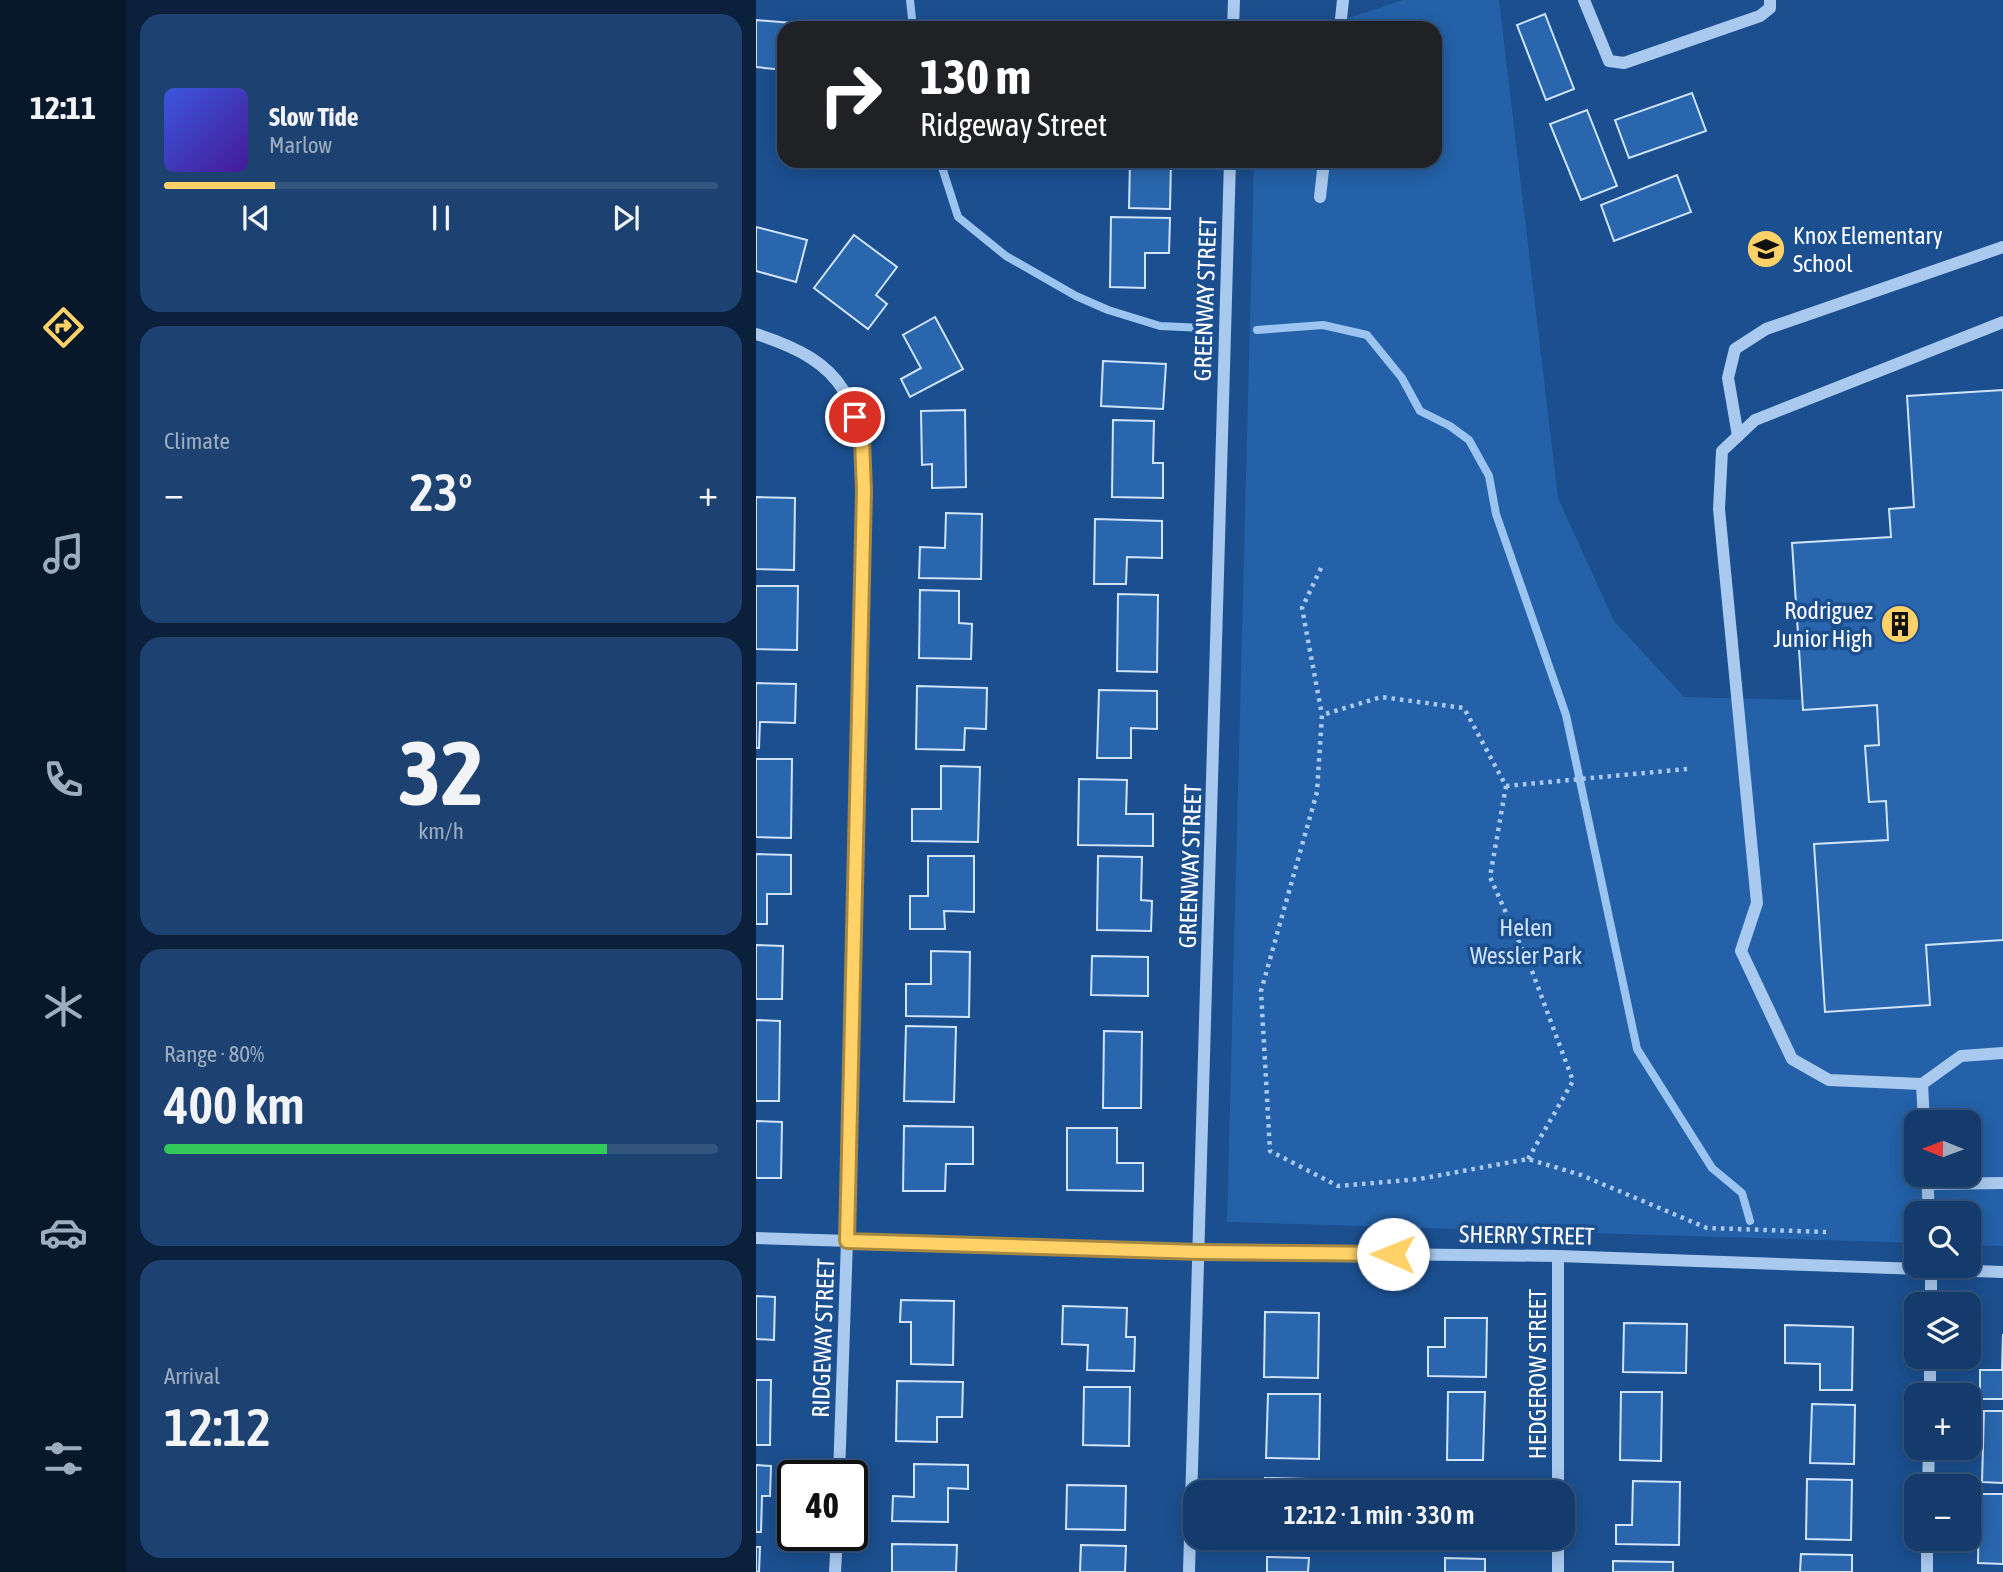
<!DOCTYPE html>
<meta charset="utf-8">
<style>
body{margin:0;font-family:"Asap Condensed",sans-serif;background:#1d4271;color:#f1f3f6;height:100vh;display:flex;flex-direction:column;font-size:26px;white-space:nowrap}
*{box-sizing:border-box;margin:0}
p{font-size:23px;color:#9dadc1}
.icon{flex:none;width:38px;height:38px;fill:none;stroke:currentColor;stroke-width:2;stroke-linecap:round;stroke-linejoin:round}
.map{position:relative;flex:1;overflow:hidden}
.details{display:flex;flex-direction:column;gap:14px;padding:14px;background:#0b203b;width:630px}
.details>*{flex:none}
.guide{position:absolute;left:21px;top:21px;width:665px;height:147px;border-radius:21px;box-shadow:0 4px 18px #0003,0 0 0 2px #33557e;background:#202124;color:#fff;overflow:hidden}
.needle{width:46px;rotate:271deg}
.controls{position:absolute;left:1148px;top:1110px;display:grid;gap:14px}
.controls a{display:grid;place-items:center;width:77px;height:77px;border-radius:14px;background:#143b6b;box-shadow:0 4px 18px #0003,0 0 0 2px #33557e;font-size:35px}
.speed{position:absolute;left:21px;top:1460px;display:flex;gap:14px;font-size:35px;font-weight:700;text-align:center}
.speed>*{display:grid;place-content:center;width:91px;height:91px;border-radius:50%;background:#143b6b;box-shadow:0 4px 18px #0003,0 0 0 2px #33557e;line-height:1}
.speed .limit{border:4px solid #111;border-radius:10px;background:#fff;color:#111}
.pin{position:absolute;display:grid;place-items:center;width:60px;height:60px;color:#fff;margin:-30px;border:4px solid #fff;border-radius:50%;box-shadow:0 2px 7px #0007}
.me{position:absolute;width:77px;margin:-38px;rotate:271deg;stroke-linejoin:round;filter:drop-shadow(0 0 5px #0008)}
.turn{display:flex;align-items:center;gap:24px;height:147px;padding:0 28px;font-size:32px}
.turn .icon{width:91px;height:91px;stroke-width:2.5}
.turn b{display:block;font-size:49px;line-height:60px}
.big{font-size:52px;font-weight:600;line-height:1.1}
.details .widget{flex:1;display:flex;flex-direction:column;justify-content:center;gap:10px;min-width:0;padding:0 24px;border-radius:21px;background:#1d4271}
.details .dial{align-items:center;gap:0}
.dial b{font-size:91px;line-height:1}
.song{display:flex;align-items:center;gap:21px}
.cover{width:84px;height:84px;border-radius:10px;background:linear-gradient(135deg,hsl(230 70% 55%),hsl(260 70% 35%))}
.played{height:7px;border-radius:4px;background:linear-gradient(90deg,#ffd166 20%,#33557e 20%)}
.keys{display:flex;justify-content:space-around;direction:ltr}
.heat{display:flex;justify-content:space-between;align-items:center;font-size:38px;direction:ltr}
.charge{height:10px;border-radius:5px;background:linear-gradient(90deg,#34c759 80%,#33557e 0)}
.trip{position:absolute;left:427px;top:1480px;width:392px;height:70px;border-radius:21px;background:#143b6b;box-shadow:0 4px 18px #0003,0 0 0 2px #33557e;font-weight:600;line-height:70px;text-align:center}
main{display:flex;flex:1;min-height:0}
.dock{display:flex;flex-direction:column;width:126px;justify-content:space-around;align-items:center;background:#08182b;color:#9dadc1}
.dock .icon{width:49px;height:49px}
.dock .selected{color:#ffd166}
.dock b{font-size:32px;color:#f1f3f6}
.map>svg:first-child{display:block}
.green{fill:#2461a8;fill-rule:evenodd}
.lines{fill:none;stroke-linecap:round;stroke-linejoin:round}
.stream{stroke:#9cc4f0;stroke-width:8}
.building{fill:#2a66ad;stroke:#cfe3fa;stroke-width:2}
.path{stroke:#a9c9ee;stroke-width:4.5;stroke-dasharray:3.5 5;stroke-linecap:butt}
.minor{stroke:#a9c9ee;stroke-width:12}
.route-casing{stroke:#a68842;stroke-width:18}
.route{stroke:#ffd166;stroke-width:12}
.labels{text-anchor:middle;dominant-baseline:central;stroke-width:7;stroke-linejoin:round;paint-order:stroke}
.poi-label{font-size:24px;fill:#fff;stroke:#1b4f8f;text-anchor:start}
.street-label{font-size:24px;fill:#fff;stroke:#1b4f8f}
.park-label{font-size:24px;fill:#cfe3fa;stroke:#1b4f8f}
</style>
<main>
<nav class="dock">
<b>12:11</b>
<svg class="icon selected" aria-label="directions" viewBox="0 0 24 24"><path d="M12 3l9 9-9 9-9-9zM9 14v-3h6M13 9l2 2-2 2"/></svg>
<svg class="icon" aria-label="music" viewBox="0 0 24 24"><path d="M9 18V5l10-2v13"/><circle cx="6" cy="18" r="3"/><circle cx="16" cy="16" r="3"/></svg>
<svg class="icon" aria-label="phone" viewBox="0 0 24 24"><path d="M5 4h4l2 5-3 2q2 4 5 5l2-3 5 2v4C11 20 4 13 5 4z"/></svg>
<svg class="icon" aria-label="climate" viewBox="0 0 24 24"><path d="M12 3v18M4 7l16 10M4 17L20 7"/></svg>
<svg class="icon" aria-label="car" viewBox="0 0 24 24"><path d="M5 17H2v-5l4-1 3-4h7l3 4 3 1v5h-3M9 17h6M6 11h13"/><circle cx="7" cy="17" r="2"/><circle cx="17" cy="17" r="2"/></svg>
<svg class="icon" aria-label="filters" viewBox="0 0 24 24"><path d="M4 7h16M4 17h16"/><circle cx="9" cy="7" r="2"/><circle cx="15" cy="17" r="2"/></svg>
</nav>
<section class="details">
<div class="widget">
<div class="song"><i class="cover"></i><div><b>Slow Tide</b><p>Marlow</p></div></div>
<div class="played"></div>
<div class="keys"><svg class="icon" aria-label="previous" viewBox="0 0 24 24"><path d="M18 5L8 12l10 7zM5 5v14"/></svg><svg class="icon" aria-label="pause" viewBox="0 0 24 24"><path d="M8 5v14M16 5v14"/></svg><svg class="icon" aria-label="next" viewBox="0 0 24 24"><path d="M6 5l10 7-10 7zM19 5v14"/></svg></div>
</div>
<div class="widget"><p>Climate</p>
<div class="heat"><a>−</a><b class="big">23°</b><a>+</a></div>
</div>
<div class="widget dial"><b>32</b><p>km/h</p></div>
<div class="widget"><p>Range · 80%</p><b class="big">400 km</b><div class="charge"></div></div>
<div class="widget"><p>Arrival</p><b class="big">12:12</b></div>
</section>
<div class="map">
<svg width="1247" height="1572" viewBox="0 0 1247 1572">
<rect width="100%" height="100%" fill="#1b4f8f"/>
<path class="green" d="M647 0H743L802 498 858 621 928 697 1247 705V1246L1213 1245V1213H1160V1243L471 1222 498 161H679V28H524L578 23ZM1160 1122H1213V1174H1160Z"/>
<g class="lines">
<g class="stream">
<polyline points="154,0 157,28"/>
<polyline points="184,161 202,217 250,256 320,296 352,310 404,326 448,328"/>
<polyline points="501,330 567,325 611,335 646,378 664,411 694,426 713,440 733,476 740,514 810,715 881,1049 956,1168 986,1193 994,1221"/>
</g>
</g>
<g class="building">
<polygon points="789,14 818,89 790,100 761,25"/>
<polygon points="0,20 36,23 35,28 28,28 28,70 0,67"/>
<polygon points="58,25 88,26 88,28 58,28"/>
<polygon points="936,93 950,131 873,158 859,120"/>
<polygon points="831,110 861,186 825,200 794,124"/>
<polygon points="374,161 415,161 414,209 373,208"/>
<polygon points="921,175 935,212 858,241 845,205"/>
<polygon points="355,217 414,218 413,253 389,253 389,288 354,287"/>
<polygon points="0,227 51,240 40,282 0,271"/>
<polygon points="98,235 141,267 120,295 131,304 112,329 58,288"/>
<polygon points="179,317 207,369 154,397 145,379 165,368 147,335"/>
<polygon points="347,361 410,364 407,409 345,406"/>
<polygon points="1247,390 1247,940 1170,945 1174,1005 1069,1012 1058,844 1132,840 1130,801 1113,802 1109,746 1123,745 1121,705 1047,710 1036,543 1135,537 1133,509 1158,507 1151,396"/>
<polygon points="209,410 210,487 176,488 176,464 166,465 165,411"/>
<polygon points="357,420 398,421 397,463 407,463 407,498 356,497"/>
<polygon points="0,497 39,498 38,570 0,569"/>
<polygon points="190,513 226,514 225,579 163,578 164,547 189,548"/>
<polygon points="339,519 406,521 406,558 371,557 370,584 338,584"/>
<polygon points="0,586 42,586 41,650 0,649"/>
<polygon points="164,590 203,591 203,623 216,624 215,659 163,658"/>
<polygon points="362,594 402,595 401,672 361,671"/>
<polygon points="0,683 40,684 39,723 4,722 3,748 0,748"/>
<polygon points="161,686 231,688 230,729 209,728 208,750 160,749"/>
<polygon points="343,690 401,691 401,729 375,728 375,758 341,758"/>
<polygon points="0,759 36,759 35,838 0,837"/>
<polygon points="185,766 224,767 222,842 156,841 156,809 185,809"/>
<polygon points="323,779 371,780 370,814 397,814 397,846 322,845"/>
<polygon points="0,854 35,855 35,894 11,894 11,924 0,924"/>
<polygon points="172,856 218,856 218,912 188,911 189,929 154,929 154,896 172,896"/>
<polygon points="342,856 386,857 385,900 396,901 395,931 341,930"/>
<polygon points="0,945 27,946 26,999 0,999"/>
<polygon points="175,951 214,952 213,1017 150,1016 150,984 175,984"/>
<polygon points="336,956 392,957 392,996 335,995"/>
<polygon points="0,1020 24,1021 23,1101 0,1101"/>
<polygon points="150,1026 200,1027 198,1102 148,1101"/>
<polygon points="348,1031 386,1032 385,1108 347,1108"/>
<polygon points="0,1121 26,1122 25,1178 0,1178"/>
<polygon points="148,1126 217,1127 217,1164 190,1164 189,1191 147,1191"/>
<polygon points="311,1128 361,1128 361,1163 387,1163 387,1191 311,1190"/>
<polygon points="0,1296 19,1297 18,1340 0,1339"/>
<polygon points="145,1300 198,1301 197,1365 155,1364 155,1322 144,1322"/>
<polygon points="307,1306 371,1308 370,1337 379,1337 378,1371 331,1370 332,1345 306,1344"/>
<polygon points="509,1312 563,1313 562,1378 508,1377"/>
<polygon points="689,1318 731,1318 730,1377 672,1376 672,1347 689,1347"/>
<polygon points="868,1323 931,1324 930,1373 867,1372"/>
<polygon points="1029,1325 1097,1327 1096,1390 1064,1390 1064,1364 1029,1363"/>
<polygon points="1247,1334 1247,1399 1224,1399 1224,1370 1246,1370"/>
<polygon points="0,1380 15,1380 14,1445 0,1445"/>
<polygon points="141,1381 207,1382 206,1417 181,1417 181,1442 140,1441"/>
<polygon points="328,1387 374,1387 373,1446 327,1445"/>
<polygon points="692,1392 729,1392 727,1460 691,1460"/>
<polygon points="865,1392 906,1392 905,1461 864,1460"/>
<polygon points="512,1394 564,1394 563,1459 510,1458"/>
<polygon points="1056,1404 1099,1405 1098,1464 1054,1463"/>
<polygon points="1228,1411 1247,1411 1247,1483 1226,1482"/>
<polygon points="158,1464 212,1465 212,1489 192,1488 192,1522 136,1521 137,1496 158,1497"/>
<polygon points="0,1465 15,1466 14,1496 6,1496 5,1532 0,1532"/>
<polygon points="509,1478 550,1479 550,1493 509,1493"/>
<polygon points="683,1479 729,1480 728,1493 683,1493"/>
<polygon points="1051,1479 1096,1480 1095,1540 1050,1539"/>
<polygon points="877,1481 924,1482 923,1545 860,1544 860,1525 876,1525"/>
<polygon points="311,1485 370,1486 369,1530 310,1529"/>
<polygon points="1223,1494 1247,1494 1247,1564 1222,1563"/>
<rect x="682" y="1538" width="45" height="4"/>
<polygon points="136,1544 201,1545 200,1572 136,1572"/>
<polygon points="325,1545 370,1546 369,1572 324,1572"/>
<polygon points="0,1547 4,1547 3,1572 0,1572"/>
<polygon points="1045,1554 1096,1555 1096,1572 1044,1572"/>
<polygon points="511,1557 553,1558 552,1572 511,1572"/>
<polygon points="689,1558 729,1559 729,1572 689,1572"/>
<polygon points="857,1561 917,1562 917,1572 857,1572"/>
</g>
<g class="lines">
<g class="path">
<polyline points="565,568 546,608 566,715"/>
<polyline points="750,786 931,769"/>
<polyline points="772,1159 817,1081 776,971 734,877 750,786 708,708 625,697 566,715 561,792 505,991 514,1151 582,1186 663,1179 772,1159 825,1175 951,1228 1070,1232"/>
</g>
<g class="minor">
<polyline points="828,0 853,61 868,63 1004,16 1014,8 1014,0"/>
<polyline points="477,28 478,0"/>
<polyline points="584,28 587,0"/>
<polyline points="564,197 568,161"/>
<path d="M0 334C92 363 104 401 108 491L91 1241 83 1475"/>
<polyline points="982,436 972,378 979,349 1010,329 1247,247"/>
<polyline points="1166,1084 1073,1080 1036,1059 985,951 1001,903 963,509 966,451 999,420 1247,322"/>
<polyline points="1168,1122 1166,1084 1205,1056 1247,1053"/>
<polyline points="1171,1174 1173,1213"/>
<polyline points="1171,1184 1247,1183"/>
<polyline points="0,1238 444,1252 802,1256 1247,1272"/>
<polyline points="802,1256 802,1493"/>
<polyline points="1175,1304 1175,1265"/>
<polyline points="1174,1395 1174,1356"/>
<polyline points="1172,1486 1173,1447"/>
<polyline points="79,1572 81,1535"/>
<polyline points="433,1572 474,161"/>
<polyline points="802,1572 802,1538"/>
<polyline points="1171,1572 1171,1538"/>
</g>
</g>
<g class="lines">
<g class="route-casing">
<polyline id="route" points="99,417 106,440 108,491 91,1241 444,1252 637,1254"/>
</g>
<use href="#route" class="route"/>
</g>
<defs>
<g id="school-disc" transform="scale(2.0125)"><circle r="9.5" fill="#ffd166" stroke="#1b4f8f"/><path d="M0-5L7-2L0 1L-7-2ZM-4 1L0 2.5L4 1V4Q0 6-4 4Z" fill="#111"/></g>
<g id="building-disc" transform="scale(2.0125)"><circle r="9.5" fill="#ffd166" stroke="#1b4f8f"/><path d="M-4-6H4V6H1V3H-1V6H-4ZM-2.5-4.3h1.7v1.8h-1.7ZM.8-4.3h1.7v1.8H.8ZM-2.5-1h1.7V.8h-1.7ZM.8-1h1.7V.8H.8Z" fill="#111"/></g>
</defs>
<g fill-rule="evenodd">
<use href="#school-disc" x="1010" y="249"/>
<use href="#building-disc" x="1144" y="624"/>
</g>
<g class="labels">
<g class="poi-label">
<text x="1037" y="235">Knox Elementary<tspan x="1037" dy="28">School</tspan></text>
<text x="1117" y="610" text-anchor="end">Rodriguez<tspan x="1117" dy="28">Junior High</tspan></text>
</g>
<g class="street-label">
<text transform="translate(449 299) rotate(-88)">GREENWAY STREET</text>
<text transform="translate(434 866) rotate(-88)">GREENWAY STREET</text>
<text transform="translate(771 1235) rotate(1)">SHERRY STREET</text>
<text transform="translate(67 1338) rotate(-88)">RIDGEWAY STREET</text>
<text transform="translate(781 1374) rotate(-90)">HEDGEROW STREET</text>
</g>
<g class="park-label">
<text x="770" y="927">Helen<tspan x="770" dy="28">Wessler Park</tspan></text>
</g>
</g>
</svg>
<div class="controls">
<a><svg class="needle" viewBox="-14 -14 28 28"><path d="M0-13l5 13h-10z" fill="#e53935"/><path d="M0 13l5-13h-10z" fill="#9dadc1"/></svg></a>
<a><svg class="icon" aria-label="search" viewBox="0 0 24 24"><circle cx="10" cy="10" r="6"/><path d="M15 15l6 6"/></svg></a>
<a><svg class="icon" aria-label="layers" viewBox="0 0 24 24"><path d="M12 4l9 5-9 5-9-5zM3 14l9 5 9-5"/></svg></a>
<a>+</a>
<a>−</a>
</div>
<div class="speed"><div class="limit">40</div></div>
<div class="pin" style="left:99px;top:417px;background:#d93025"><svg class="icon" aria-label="arrive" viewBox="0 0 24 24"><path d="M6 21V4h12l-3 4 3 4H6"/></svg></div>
<svg class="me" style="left:637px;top:1254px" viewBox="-20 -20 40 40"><circle r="19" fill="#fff"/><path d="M0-13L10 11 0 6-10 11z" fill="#ffd166"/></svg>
<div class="trip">12:12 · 1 min · 330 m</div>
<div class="guide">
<div class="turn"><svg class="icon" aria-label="right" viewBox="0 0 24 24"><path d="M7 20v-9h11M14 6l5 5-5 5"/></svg><div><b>130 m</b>Ridgeway Street</div></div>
</div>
</div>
</main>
